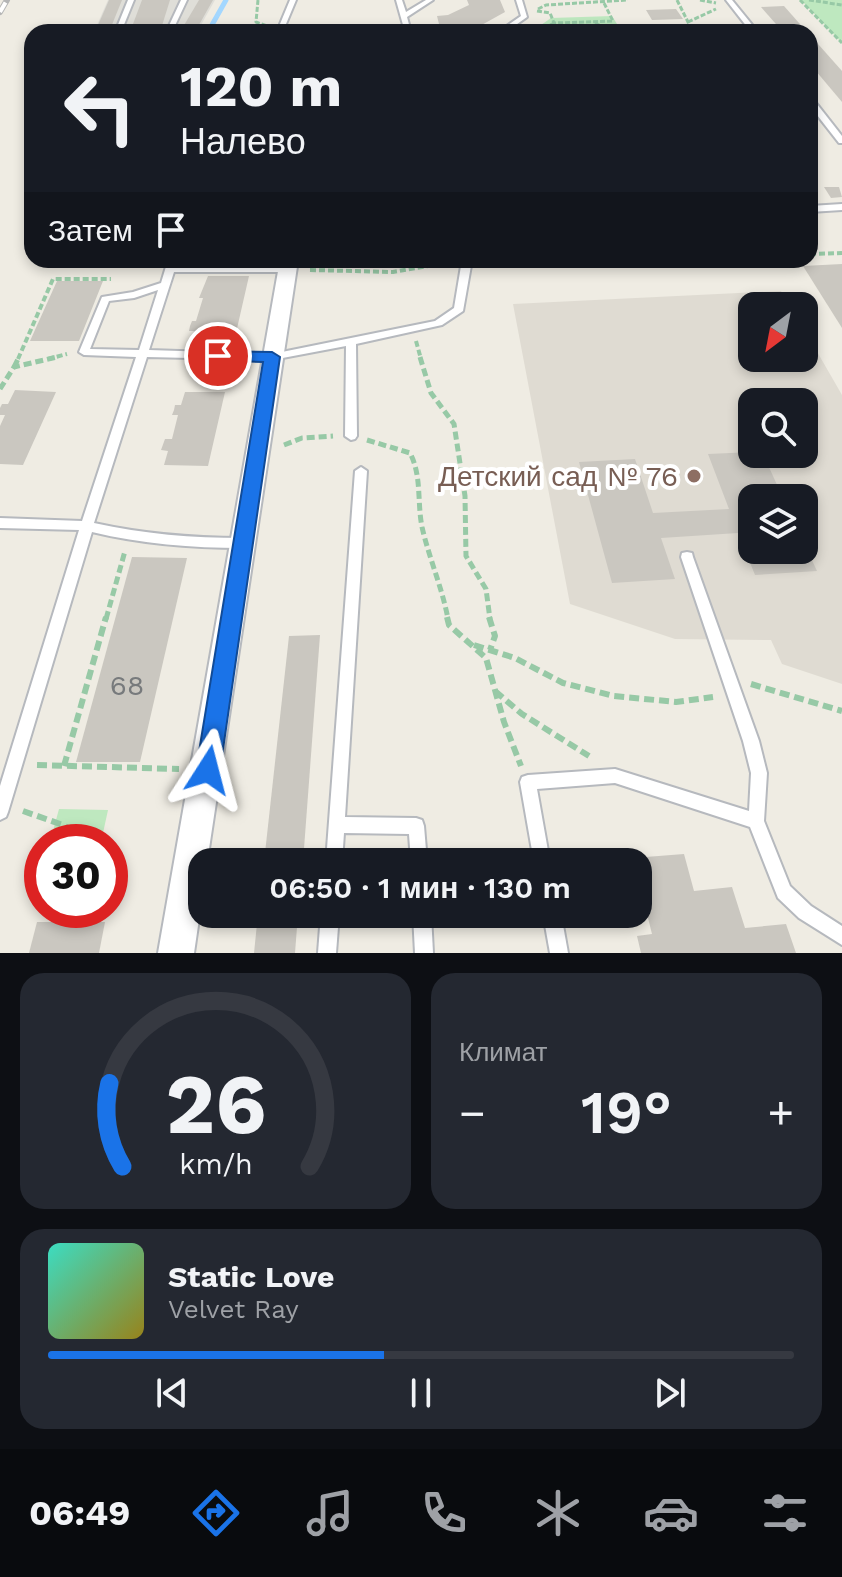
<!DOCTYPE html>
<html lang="ru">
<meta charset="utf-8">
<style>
body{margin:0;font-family:"Work Sans",sans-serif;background:#242831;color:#f1f3f6;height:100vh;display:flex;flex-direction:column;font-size:30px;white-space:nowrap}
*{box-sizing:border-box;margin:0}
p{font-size:26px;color:#9ea1a6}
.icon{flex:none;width:44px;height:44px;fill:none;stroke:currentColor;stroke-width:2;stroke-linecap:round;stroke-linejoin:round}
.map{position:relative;height:953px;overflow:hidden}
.details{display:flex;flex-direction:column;gap:20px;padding:20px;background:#0d0f14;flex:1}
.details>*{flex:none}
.guide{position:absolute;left:24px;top:24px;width:794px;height:244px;border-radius:24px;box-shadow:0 4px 12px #0003;background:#171b24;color:#f1f3f6;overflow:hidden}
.needle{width:52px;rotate:212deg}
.controls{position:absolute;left:738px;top:292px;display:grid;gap:16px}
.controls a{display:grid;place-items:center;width:80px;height:80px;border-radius:16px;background:#171b24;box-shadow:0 4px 12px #0003;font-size:40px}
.speed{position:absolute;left:24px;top:824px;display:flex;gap:16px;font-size:40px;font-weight:700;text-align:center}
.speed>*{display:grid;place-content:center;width:104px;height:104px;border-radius:50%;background:#171b24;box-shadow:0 4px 12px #0003;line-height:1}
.speed .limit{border:12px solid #d22;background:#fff;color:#111}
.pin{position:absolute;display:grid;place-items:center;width:68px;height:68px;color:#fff;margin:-34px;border:4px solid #fff;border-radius:50%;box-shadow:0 2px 8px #0007}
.me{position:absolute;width:88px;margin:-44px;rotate:9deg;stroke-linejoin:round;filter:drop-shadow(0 0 6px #0008)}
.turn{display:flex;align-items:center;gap:28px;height:168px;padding:0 24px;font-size:36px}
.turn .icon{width:104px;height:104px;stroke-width:2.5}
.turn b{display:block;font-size:56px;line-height:68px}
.then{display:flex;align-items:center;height:76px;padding:0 24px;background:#0003;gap:16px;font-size:30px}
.big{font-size:60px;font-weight:600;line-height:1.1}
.details .tile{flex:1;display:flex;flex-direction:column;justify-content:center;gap:12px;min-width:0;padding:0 28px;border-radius:24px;background:#242831}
.details .dial{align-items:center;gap:0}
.dial svg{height:208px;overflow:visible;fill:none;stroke:#363941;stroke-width:7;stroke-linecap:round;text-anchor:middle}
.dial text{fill:#f1f3f6;stroke:none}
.song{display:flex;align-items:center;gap:24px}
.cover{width:96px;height:96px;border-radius:12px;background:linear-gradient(135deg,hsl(170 70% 55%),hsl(50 70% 35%))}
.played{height:8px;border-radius:4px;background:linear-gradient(90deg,#1a73e8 45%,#363941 45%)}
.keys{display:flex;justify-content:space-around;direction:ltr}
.heat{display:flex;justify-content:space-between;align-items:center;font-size:44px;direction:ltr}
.details .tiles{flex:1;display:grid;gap:20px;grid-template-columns:1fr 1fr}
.tile:last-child{grid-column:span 2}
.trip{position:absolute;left:188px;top:848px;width:464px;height:80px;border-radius:24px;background:#171b24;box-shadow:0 4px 12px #0003;font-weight:600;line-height:80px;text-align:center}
.dock{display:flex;height:128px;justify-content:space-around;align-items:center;background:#090b0e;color:#9ea1a6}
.dock .icon{width:56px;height:56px}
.dock .active{color:#1a73e8}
.dock b{font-size:36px;color:#f1f3f6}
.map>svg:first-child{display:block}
.industrial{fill:#dfded8}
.education{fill:#dfdbd2;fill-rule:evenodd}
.green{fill:#bee8bf}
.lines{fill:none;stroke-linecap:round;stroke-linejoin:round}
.stream{stroke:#a3d7ff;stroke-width:5}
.building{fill:#cac7c0}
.service-casing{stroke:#b6b9be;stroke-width:4}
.minor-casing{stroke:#b6b9be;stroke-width:4}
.path-far3{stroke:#97c9a6;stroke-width:3;stroke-dasharray:5 2;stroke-linecap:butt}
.path-far2{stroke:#97c9a6;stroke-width:4;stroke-dasharray:6 3;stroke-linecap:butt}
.path-far1{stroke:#97c9a6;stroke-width:5;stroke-dasharray:8 4;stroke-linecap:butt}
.path{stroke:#97c9a6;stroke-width:6;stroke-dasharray:10 5;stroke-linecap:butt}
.service{fill:#fff;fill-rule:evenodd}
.minor{fill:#fff;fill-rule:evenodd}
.rail-casing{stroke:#b5b6b6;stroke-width:6}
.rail{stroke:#fff;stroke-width:4;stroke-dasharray:11;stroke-linecap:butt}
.route{fill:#1a73e8;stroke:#114b97;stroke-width:2}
.education-dot{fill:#8d6e63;stroke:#fff;stroke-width:3}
.labels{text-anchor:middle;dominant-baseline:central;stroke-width:8;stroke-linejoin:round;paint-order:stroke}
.education-label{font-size:28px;fill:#785e54;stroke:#fff;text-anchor:end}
.near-number-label{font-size:28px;fill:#777a7c}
</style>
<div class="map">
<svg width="842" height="953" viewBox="0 0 842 953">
<rect width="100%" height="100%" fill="#efece3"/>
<polygon class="industrial" points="108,0 215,0 197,32 94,32"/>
<path class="education" d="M781 291 790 306H752V358H804V329L842 395V684L782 664 771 640 675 639 570 604 513 304ZM752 402H804V454H752ZM752 498H804V550H752Z"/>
<g class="green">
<polygon points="801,0 842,0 842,43"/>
<polygon points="612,16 622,32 531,32 551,18"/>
<polygon points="59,809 108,810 101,842 50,842"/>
</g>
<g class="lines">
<polyline class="stream" points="208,32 226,0"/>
</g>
<g class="building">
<polygon points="109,0 122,0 109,32 95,32"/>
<polygon points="142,0 170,0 160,32 130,32"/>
<polygon points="199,0 213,0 195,32 180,32"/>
<polygon points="467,0 500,0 505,12 478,27 440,28 437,16 448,15 469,5"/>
<polygon points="784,6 807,32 783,32 761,7"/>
<polygon points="676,9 683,19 652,20 646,10"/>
<polygon points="810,35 842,71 842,102 810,64"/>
<polygon points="824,187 839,187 842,197 831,198"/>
<polygon points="842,264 842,328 803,266"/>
<polygon points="208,276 249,276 233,346 190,345 194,331 189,331 190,326 192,321 196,321 203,298 199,298"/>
<polygon points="57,281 103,281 79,341 30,341"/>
<polygon points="15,390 56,392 23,465 0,464 0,426 5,415 0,415 0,408 2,404 8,404"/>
<polygon points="185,392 225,392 208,466 164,465 168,451 161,450 165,439 172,439 178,415 172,415 174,410 175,405 181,405"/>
<polygon points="752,452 763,454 783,498 752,498 752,550 804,550 804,543 817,571 755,575 738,533 661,538 675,579 612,583 579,462 635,459 653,513 729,509 708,454"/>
<polygon points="132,557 187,558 140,762 76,762"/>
<polygon points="320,635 303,862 264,862 289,636"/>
<polygon points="684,854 694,891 732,887 745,928 786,924 796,953 641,953 637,936 652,934 638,878 638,862 633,858"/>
<polygon points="258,914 298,914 295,953 254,953"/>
<polygon points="37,922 105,922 99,953 29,953"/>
</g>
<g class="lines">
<g class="service-casing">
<g id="service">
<polygon points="128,0 134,0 121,32 115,32"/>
<polygon points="181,0 187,0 172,32 166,32"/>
<polygon points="290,0 296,0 286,24 288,32 282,32 280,24"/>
<polygon points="396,0 402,0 406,12 426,0 433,0 407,17 411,32 405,32"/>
<polygon points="516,0 522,0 527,17 506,32 498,32 521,16"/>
<polygon points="726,0 732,0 758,32 751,32"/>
<polygon points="810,99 813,99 842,136 842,143 839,143 810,106"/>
<polygon points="842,204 842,210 810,212 810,206"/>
<path d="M168 260H178L176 266H288L293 269 288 272H174L149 350 272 354 435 321 454 308 462 260H472L463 311 442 325 356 344 357 436 355 439 351 440 345 436 346 346 272 360 147 357 94 523C144 534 192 538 243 538L248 540 249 543 248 546 243 548C191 548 142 544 92 532L8 812 6 817 0 820V786L79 530 0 528V518L82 521 136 357 84 355 79 352 102 297 133 292 161 283ZM158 290 139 350 90 349 109 301 134 298Z"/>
<polygon points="361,467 367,471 345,817 416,818 422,820 424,826 427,862 411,862 409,834 344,833 342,862 326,862 355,471"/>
<polygon points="687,552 692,553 693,557 759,741 767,773 764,821 790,886 811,906 842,926 842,945 799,918 778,898 750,827 615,783 537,789 550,862 534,862 520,782 522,777 528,775 615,769 749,811 751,773 743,741 681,557 682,553"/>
<polygon points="321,914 339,914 336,953 318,953"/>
<polygon points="413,914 431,914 433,953 415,953"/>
<polygon points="543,914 561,914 568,953 550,953"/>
</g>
</g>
<g class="minor-casing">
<polygon id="minor" points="280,260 298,260 207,862 202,862 202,898 194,953 158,953"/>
</g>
<g class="path-far3">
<polyline points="258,0 256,22 267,26"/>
<polyline points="677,0 693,32"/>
<polyline points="700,0 716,3"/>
<polyline points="800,0 842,43"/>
<polyline points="809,0 842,5"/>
<polyline points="538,9 546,5 628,0"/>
<polyline points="537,11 550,13 554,23 613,21 604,3"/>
<polyline points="688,22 716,9"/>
<polyline points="595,23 612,32"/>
<polyline points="538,32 554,23"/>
<polyline points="681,32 691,28"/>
</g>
<g class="path-far2">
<polyline points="810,254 842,253"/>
<polyline points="310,270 393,272 451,262"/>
<polyline points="416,341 421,359"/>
<polyline points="18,359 53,279 111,279"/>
<polyline points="48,359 67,354"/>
</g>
<g class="path-far1">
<polyline points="420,357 431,393 454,424 465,496 466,556 486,589 490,619"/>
<polyline points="14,367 19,357"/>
<polyline points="0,389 14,367 57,357"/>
<path d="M367 440 410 453C422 476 417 502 422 527 429 558 442 587 448 619"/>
<polyline points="284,445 302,438 333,436"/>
<polyline points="106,619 125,551"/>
</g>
<g class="path">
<polyline points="447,617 449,625 486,658 504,722 521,766"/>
<polyline points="489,617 495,636 490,650"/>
<polyline points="474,645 515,658 563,683 614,696 676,702 713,697"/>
<polyline points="751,684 842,711"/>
<polyline points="495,691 522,714 589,756"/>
<polyline points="37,765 179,769"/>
<polyline points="64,766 106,617"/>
<polyline points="23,811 63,825 84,837"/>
</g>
<use href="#service" class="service"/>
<use href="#minor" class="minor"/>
<g class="rail-casing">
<polyline id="rail" points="0,12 7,0"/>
</g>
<use href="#rail" class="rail"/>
</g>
<polygon class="route" points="218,351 272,352 280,357 220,770 216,778 208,781 200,778 196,770 263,362 212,360 212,353"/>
<circle class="education-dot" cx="694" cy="476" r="8"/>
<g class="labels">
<g class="education-label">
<text x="678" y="476">Детский сад № 76</text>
</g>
<g class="near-number-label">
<text x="127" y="685">68</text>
</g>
</g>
</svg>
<div class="controls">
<a><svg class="needle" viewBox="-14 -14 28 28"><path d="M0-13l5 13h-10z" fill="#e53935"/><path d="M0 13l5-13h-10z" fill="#9ea1a6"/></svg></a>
<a><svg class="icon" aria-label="search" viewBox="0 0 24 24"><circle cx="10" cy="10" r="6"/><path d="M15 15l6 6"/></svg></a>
<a><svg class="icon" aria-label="layers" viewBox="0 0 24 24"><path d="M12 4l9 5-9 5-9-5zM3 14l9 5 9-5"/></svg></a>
</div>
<div class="speed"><div class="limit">30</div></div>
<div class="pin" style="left:218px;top:356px;background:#d93025"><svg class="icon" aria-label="arrive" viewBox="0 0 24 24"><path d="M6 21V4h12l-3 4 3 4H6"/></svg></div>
<svg class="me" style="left:208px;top:770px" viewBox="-20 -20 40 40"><path d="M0-17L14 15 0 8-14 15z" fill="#1a73e8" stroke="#fff" stroke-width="4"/></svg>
<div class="trip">06:50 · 1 мин · 130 m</div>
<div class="guide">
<div class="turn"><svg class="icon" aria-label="left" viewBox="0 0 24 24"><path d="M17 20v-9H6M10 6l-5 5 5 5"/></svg><div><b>120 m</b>Налево</div></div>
<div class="then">Затем<svg class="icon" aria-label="arrive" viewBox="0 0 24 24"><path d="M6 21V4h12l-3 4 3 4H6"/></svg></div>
</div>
</div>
<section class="details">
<div class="tiles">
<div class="tile dial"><svg viewBox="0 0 100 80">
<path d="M14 69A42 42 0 1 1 86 69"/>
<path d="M14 69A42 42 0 0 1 9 37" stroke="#1a73e8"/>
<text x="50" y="56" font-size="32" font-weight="700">26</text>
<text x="50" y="72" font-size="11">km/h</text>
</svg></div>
<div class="tile"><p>Климат</p>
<div class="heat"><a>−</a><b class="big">19°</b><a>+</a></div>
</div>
<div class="tile">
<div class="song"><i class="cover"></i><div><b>Static Love</b><p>Velvet Ray</p></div></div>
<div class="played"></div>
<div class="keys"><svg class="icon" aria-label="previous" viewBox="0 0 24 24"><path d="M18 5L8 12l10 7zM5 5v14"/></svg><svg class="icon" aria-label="pause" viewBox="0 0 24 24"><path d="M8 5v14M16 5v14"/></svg><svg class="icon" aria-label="next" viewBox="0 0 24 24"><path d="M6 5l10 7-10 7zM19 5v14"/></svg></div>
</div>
</div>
</section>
<nav class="dock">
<b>06:49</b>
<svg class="icon active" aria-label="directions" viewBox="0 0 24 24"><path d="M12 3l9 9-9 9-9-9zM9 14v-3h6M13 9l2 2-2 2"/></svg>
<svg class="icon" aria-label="music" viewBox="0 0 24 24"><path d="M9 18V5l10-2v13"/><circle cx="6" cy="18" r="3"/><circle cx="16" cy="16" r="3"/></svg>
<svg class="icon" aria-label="phone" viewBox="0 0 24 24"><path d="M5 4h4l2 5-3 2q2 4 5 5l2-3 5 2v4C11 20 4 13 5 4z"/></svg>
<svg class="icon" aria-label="climate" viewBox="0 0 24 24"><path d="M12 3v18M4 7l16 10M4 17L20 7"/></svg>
<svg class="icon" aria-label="car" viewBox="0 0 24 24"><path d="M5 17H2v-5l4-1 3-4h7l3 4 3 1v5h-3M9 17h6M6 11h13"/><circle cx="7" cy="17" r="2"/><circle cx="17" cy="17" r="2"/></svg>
<svg class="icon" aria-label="filters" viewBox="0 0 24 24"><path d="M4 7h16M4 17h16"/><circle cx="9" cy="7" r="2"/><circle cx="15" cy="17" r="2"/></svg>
</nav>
